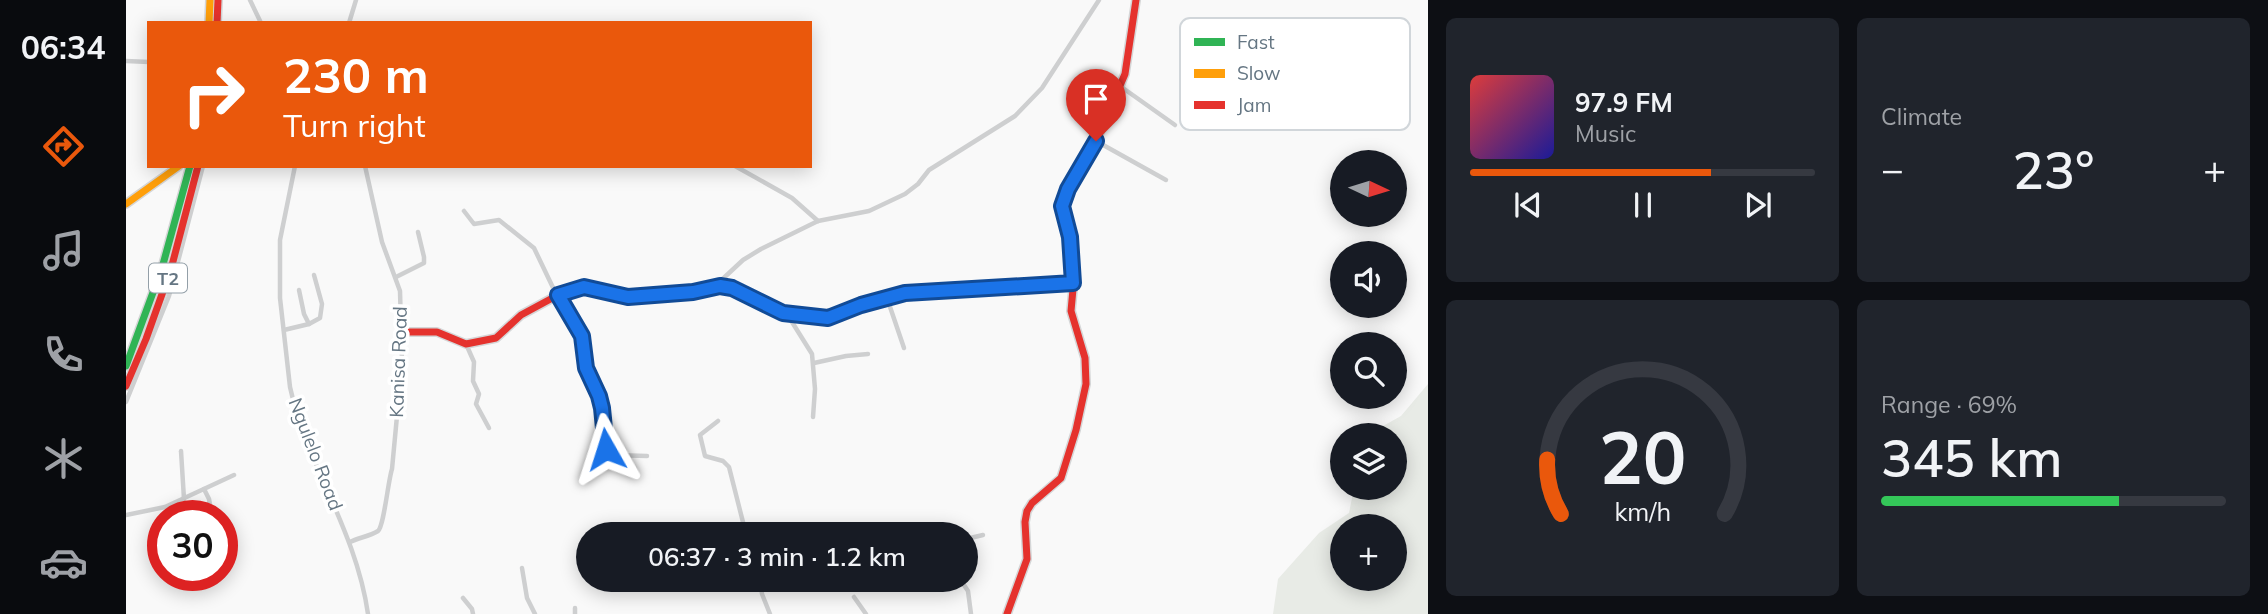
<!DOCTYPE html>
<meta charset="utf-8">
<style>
body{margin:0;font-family:Mulish,sans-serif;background:#20242c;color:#f1f3f6;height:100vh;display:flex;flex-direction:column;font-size:26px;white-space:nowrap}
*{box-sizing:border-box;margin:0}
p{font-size:23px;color:#9ea1a6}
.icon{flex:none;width:38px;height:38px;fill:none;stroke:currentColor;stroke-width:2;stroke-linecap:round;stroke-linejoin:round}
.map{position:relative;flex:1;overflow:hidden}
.panel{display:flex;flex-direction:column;gap:18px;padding:18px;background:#0d0f14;width:840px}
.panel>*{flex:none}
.hud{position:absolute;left:21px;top:21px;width:665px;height:147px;border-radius:0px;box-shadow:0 4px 18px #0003;background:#ea580c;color:#fff;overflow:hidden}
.needle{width:46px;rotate:94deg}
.fabs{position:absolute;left:1204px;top:150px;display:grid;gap:14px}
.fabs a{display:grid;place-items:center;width:77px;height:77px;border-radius:50%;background:#171b24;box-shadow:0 4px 18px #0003;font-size:35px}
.speed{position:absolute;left:21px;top:500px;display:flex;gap:14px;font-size:35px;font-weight:700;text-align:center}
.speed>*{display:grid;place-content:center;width:91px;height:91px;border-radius:50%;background:#171b24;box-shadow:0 4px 18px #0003;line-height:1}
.speed .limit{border:10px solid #d22;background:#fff;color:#111}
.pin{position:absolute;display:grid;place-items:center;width:60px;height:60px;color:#fff;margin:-72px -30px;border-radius:50% 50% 50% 0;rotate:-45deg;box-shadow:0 0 7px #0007}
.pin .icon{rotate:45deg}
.me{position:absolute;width:77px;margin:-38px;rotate:354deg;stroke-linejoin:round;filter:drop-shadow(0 0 5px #0008)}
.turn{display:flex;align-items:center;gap:24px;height:147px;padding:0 21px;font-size:32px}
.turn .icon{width:91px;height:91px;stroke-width:2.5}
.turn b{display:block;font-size:49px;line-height:60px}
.big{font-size:52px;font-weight:600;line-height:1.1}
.panel .card{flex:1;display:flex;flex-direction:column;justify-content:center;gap:10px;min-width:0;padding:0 24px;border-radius:10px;background:#20242c}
.panel .dial{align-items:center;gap:0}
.dial svg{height:182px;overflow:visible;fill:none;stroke:#363941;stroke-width:7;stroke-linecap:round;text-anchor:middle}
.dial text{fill:#f1f3f6;stroke:none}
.song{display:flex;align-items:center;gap:21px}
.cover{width:84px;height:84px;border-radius:10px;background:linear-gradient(135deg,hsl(0 70% 55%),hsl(240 70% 35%))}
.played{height:7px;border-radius:4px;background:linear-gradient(90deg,#ea580c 70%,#363941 70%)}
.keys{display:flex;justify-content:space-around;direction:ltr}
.heat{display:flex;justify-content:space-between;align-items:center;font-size:38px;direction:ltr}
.charge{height:10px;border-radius:5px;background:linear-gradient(90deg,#34c759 69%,#363941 0)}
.panel .tiles{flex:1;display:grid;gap:18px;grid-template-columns:repeat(2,1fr)}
.trip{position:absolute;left:450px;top:522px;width:402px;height:70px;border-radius:35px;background:#171b24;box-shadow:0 4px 18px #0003;font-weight:600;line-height:70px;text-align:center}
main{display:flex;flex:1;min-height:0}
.menu{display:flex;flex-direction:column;width:126px;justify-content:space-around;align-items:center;background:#090b0e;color:#9ea1a6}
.menu .icon{width:49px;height:49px}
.menu .selected{color:#ea580c}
.menu b{font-size:32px;color:#f1f3f6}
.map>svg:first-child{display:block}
.green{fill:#e8ebe6;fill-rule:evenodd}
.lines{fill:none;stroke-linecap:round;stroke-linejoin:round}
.fast-casing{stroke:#d5d6d7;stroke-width:10}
.slow-casing{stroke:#d5d6d7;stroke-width:10}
.jam-casing{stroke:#d5d6d7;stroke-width:10}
.street{stroke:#cecfd0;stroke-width:4.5}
.fast{stroke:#30b455;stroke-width:7}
.slow{stroke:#ff9f0a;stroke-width:7}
.jam{stroke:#e5322d;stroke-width:7}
.route-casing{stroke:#114b97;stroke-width:18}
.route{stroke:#1a73e8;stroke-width:12}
.labels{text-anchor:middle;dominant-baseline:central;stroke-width:7;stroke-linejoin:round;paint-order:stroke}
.shield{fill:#fff;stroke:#939fa8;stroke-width:2}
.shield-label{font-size:18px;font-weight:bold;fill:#657683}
.street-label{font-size:19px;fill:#657683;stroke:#fff}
.key{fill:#fff;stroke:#d1d6da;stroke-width:2}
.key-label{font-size:19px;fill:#657683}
</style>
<main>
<nav class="menu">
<b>06:34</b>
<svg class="icon selected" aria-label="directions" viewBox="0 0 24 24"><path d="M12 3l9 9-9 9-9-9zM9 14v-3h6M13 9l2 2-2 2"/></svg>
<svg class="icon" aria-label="music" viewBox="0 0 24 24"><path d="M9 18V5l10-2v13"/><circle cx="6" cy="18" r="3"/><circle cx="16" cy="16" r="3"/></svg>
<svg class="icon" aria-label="phone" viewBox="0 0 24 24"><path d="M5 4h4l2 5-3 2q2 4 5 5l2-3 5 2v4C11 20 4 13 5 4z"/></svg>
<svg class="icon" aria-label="climate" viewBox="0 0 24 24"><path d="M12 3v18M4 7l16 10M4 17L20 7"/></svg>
<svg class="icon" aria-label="car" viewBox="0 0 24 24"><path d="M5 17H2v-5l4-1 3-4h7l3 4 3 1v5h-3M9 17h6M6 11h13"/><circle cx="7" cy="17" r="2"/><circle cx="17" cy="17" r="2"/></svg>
</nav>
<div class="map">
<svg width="1302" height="614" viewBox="0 0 1302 614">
<rect width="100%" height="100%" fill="#f9f9f9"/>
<path class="green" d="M1302 384V614H1147L1152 579 1193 533 1223 513 1228 488H1269V436H1239L1275 416ZM1216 527H1269V579H1216Z"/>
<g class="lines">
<g class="fast-casing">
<polyline id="fast" points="0,366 36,268 64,166"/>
</g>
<g class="slow-casing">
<g id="slow">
<polyline points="83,23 84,0"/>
<polyline points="0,204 53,166"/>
</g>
</g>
<g class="jam-casing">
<g id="jam">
<polyline points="91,23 92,0"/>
<polyline points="277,332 311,332 340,344 370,338 395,315 432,295 458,287 502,297 600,287 657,313 702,318 735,305 779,293 946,283"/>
<polyline points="0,386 20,339 45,269 72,166"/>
<polyline points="881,614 901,559 899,522 901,511 906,503 935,478 950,430 960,384 959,358 945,311 947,289 944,240 936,206 942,189 970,141 999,74 1010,0"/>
</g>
</g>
<g class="street">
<polyline points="124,0 135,23"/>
<polyline points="223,23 230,0"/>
<polyline points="0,61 23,62"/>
<polyline points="994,86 1049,125"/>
<polyline points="970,141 1040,180"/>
<path d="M169 166 154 240V298L164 387C181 465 230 530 242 614"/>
<polyline points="609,166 666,198 692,221"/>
<polyline points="338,211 348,224 373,220 408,248 431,296"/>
<polyline points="270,277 298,263 298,257 292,232"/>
<polyline points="588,287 617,260 635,249 692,221 743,211 779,194 792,184 803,170 889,116 916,88 973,0"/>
<polyline points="173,290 178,314 183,324"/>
<polyline points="432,295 456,336 460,368 473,396 476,408 482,453 488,455 521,456"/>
<polyline points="761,298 778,348"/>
<polyline points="661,314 686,354 689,389 687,417"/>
<polyline points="158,330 183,324 194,318 196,304 188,275"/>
<polyline points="340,344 348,362 347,381 353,394 350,404 363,428"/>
<polyline points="688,363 720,356 742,354"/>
<polyline points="0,402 43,296 77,166"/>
<polyline points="592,421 574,435 579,456 597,461 603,467 620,534"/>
<polyline points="55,451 58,499"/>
<polyline points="78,489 83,499 86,516"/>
<polyline points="0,515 39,507 108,475"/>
<polyline points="840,539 857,535"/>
<path d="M224 542C232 538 244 536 252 531 258 526 262 481 266 469L276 363 274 291 256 242 239 166"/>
<polyline points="96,545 107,547"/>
<polyline points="396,568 401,598 409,614"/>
<polyline points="634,579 636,594 644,614"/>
<polyline points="834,579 842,591 845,614"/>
<polyline points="728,597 740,614"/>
<polyline points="337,598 346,609 347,614"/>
<polyline points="449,614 449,608"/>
</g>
<use href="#fast" class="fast"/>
<use href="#slow" class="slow"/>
<use href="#jam" class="jam"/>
</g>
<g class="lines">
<g class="route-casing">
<polyline id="route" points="480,449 476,408 473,396 460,368 456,336 432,295 458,287 502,297 567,292 594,286 606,288 657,313 702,318 735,305 779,293 947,283 944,237 936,206 942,189 970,141"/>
</g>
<use href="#route" class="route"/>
</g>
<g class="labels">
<rect class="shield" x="23" y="263.5" width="38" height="29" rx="5"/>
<g class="shield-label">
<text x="42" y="278">T2</text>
</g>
<g class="street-label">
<text transform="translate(272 362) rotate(-88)">Kanisa Road</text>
<text transform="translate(190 454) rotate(69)">Ngulelo Road</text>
</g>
</g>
<rect x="1054" y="18" width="230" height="112" rx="10" class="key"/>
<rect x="1068" y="38" width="31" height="8" fill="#30b455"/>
<rect x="1068" y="69" width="31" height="9" fill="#ff9f0a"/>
<rect x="1068" y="101" width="31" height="8" fill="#e5322d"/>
<g class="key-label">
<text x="1111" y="49">Fast</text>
<text x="1111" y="80">Slow</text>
<text x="1111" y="112">Jam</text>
</g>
</svg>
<div class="fabs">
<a><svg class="needle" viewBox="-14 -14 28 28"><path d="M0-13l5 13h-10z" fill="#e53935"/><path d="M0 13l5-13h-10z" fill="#9ea1a6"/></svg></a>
<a><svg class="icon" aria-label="sound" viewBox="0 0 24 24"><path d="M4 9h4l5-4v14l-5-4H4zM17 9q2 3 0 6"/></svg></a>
<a><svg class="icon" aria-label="search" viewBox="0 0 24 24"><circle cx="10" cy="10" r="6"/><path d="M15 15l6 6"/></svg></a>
<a><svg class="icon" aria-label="layers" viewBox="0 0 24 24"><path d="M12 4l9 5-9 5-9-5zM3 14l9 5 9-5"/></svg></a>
<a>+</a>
</div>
<div class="speed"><div class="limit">30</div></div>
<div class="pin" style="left:970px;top:141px;background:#d93025"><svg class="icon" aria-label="arrive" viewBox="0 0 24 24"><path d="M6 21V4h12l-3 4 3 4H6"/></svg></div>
<svg class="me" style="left:480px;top:449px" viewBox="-20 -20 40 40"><path d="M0-17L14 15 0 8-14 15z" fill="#1a73e8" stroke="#fff" stroke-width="4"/></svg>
<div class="trip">06:37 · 3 min · 1.2 km</div>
<div class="hud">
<div class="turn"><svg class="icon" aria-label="right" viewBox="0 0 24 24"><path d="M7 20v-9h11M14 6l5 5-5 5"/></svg><div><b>230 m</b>Turn right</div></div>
</div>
</div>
<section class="panel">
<div class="tiles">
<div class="card">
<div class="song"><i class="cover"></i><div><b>97.9 FM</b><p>Music</p></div></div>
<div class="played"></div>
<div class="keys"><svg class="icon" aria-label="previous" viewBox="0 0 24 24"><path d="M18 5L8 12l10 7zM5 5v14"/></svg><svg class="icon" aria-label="pause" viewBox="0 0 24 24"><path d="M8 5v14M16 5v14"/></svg><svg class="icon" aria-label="next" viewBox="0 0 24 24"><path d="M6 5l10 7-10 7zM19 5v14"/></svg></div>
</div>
<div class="card"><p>Climate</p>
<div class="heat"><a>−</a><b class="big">23°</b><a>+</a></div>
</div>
<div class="card dial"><svg viewBox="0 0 100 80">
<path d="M14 69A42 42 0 1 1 86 69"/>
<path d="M14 69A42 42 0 0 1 8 45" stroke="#ea580c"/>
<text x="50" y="56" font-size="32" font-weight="700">20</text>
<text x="50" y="72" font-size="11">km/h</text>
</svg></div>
<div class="card"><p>Range · 69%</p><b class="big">345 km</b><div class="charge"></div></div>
</div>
</section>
</main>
